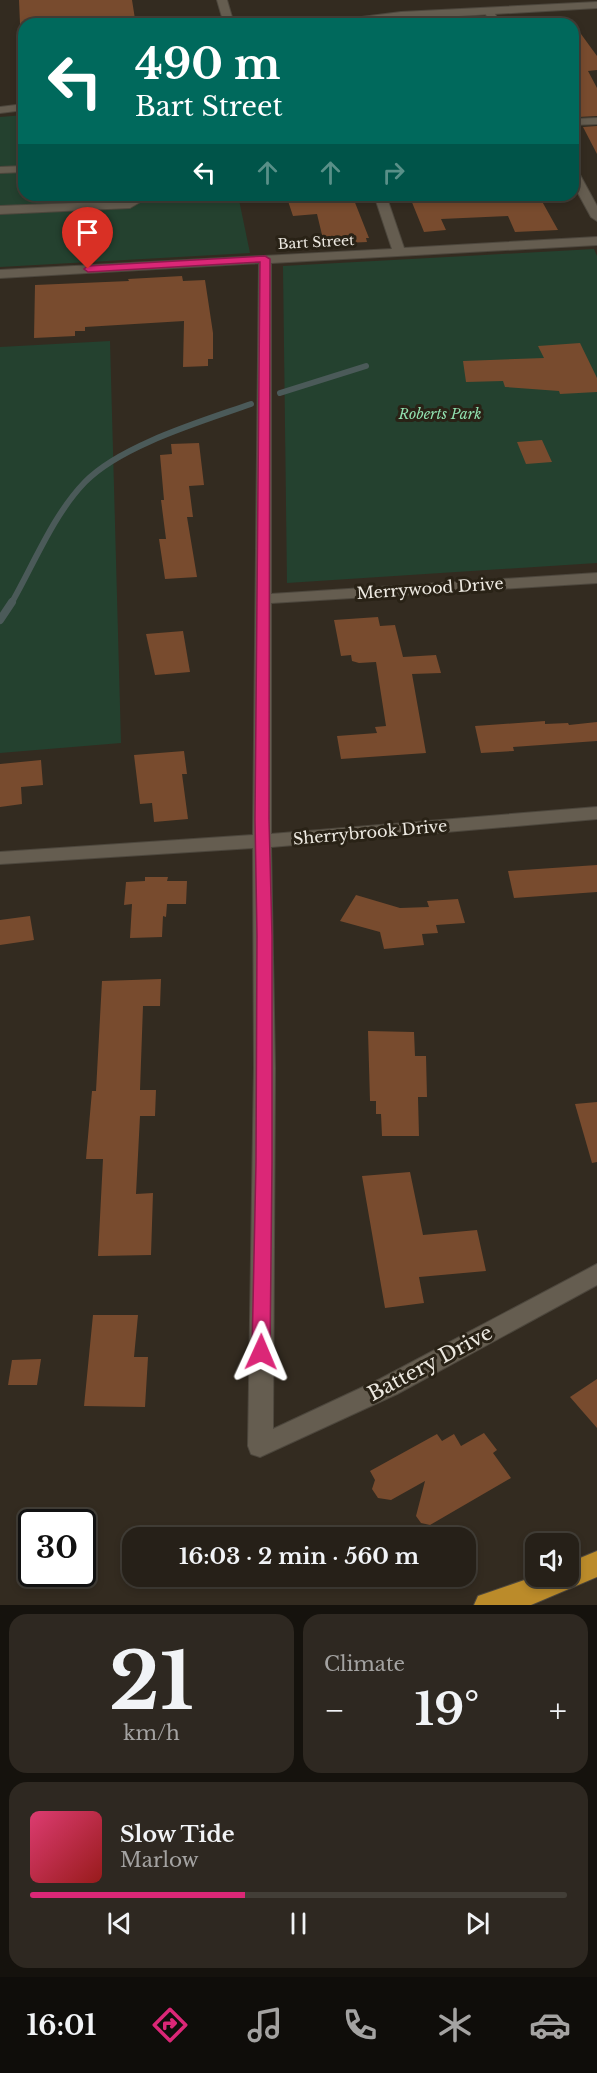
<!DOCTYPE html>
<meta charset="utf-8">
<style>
body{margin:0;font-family:"Libre Baskerville",serif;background:#2e2821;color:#f1f3f6;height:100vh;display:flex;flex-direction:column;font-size:22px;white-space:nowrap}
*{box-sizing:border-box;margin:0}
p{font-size:20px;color:#a4a3a2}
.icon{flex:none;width:33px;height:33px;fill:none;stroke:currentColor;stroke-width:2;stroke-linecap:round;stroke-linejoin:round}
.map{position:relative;height:1605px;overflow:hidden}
.drawer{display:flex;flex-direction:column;gap:9px;padding:9px;background:#15120d;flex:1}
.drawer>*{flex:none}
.guide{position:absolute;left:18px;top:18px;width:561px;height:183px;border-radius:18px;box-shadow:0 3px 9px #0003,0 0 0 2px #423e37;background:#00695c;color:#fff;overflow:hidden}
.tools{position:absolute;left:525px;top:1533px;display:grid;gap:12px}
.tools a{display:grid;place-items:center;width:54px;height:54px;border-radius:12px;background:#262018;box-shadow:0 3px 9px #0003,0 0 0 2px #423e37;font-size:30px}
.speed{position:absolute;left:18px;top:1509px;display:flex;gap:12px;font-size:30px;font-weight:700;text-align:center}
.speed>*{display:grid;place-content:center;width:78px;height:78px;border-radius:50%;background:#262018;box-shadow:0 3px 9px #0003,0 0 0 2px #423e37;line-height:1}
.speed .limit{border:3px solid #111;border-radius:9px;background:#fff;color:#111}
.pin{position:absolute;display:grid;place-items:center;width:51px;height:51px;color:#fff;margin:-62px -26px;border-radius:50% 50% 50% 0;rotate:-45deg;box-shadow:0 0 6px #0007}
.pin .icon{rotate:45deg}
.me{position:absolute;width:66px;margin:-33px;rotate:1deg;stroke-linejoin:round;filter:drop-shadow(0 0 4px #0008)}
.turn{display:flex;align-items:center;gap:21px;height:126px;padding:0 18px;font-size:27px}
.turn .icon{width:78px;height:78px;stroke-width:2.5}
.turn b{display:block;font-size:42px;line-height:51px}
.lanes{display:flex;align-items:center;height:57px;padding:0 18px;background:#0003;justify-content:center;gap:30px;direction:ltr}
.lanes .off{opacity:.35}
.big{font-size:45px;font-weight:700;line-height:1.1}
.drawer .widget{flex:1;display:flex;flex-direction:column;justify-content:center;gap:9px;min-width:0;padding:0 21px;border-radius:18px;background:#2e2821}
.drawer .dial{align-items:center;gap:0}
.dial b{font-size:78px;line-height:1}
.song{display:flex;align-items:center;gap:18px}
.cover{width:72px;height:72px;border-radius:9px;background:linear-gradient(135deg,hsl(340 70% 55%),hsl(0 70% 35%))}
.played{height:6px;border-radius:3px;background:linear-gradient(90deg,#db2777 40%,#423e37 40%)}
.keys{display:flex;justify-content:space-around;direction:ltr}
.heat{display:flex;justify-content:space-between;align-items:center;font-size:33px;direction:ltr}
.drawer .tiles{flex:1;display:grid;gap:9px;grid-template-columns:1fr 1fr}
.widget:last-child{grid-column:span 2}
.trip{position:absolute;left:122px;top:1527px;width:354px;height:60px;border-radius:18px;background:#262018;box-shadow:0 3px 9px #0003,0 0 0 2px #423e37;font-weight:700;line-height:60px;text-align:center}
.tabs{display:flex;height:96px;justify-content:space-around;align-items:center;background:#0f0d0a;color:#a4a3a2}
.tabs .icon{width:42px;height:42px}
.tabs .current{color:#db2777}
.tabs b{font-size:27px;color:#f1f3f6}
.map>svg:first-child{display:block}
.green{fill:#24412f}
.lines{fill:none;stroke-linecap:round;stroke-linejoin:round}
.stream-far1{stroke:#4b5a59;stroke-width:6}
.stream{stroke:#4b5a59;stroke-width:8}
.building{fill:#784b2e}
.street-casing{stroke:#4d473d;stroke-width:2}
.secondary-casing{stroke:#4d473d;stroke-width:2}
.primary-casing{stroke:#4d473d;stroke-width:2}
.street{fill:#655d50;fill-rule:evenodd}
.secondary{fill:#655d50;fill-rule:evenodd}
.primary{fill:#bb8b2a;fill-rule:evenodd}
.route{fill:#db2777;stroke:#8e194d;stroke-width:1.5}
.labels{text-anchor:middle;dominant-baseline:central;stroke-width:6;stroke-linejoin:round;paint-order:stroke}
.far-street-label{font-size:14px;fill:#ede9e1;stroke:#292216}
.far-park-label{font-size:14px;font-style:italic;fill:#90dfae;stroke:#292216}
.street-label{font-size:16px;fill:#ede9e1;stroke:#292216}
.near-street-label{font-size:20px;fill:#ede9e1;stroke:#292216}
</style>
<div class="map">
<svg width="597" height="1605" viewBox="0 0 597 1605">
<rect width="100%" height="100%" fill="#332b20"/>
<g class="green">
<polygon points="24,115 24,195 238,195 250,253 0,267 0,117"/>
<polygon points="594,249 597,256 597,563 287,583 283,266"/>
<polygon points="110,341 121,743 0,753 0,347"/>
</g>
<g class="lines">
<g class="stream-far1">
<polyline points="280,393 366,366"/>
<path d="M11 604C34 564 53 515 85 482 121 445 203 421 251 404"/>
</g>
<polyline class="stream" points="0,620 12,602"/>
</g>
<g class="building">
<polygon points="19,0 132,0 135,19 71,22 71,24 20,24"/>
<polygon points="573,23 597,56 597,70 588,71 597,88 597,116 578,117 573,108"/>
<polygon points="597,126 597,154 583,127"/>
<polygon points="286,195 352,195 369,238 366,238 367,242 345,243 343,238 323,239 317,214 293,216"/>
<polygon points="409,195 537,195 539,196 558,230 515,232 508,216 441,219 446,230 424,232"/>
<polygon points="182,276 183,281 205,280 213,333 213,359 208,359 208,366 183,367 184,321 85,327 85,331 75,331 75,336 34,338 35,285 129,281 128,279"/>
<polygon points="580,343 597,378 597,392 560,394 559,391 505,387 503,381 466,382 463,361 544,358 538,346"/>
<polygon points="542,440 552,462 526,464 517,442"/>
<polygon points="199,443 204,485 189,486 193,517 187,517 197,577 165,579 159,539 166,539 161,500 164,500 160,455 172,454 171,444"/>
<polygon points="378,617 380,626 395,625 403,657 436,655 441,673 412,674 426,753 341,759 337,736 377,733 375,727 386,726 376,662 359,663 352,661 351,655 341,656 334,620"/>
<polygon points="183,631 190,672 155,675 146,634"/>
<polygon points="545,721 545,724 568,723 569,725 597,722 597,741 513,747 514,751 481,753 475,726"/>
<polygon points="184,751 187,774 182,774 188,819 154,822 152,803 140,804 134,755"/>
<polygon points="41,760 43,785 21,787 22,804 0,807 0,764"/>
<polygon points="597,865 597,892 514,898 508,871"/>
<polygon points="145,877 168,877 167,881 187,881 186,904 167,904 166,917 163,916 162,937 130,938 132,904 124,905 126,882 145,881"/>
<polygon points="356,895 400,908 429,907 427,901 458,899 465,923 436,925 438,933 422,934 424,945 384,949 380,932 340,921"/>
<polygon points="30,916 34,940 0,945 0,920"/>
<polygon points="161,979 160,1006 143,1006 140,1090 156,1090 155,1116 140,1116 136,1194 153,1193 151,1255 98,1256 103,1159 86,1159 92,1091 96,1091 102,981"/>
<polygon points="368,1031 414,1032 415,1056 426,1056 427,1097 418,1097 419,1136 382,1136 381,1114 376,1114 376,1101 370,1101"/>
<polygon points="597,1102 597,1162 592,1163 575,1104"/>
<polygon points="410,1172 423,1235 477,1230 486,1271 419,1277 424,1303 385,1308 362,1176"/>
<polygon points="93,1315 138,1315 134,1357 148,1357 145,1407 84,1406"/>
<polygon points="41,1359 37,1385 8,1385 12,1360"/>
<polygon points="597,1379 597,1428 570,1397"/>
<polygon points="484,1433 497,1450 493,1453 511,1478 430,1525 421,1523 416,1516 425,1481 391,1500 378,1498 372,1489 375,1480 370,1471 437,1434 442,1441 454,1434 461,1446"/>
</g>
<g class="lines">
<g class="street-casing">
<g id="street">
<polygon points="489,8 492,9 501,24 491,24 484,11"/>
<polygon points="597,118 597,124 573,125 573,119"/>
<polygon points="24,166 24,172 0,173 0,167"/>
<polygon points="573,170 579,173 597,206 597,221 591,217 573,184"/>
<polygon points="135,195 147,195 147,198 130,208 0,214 0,206 128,201"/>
<polygon points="374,195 386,195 404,248 597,237 597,245 271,263 271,594 597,573 597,583 271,603 271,834 597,807 597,819 271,847 275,1068 273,1429 380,1379 597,1264 597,1285 397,1394 260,1457 251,1454 248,1446 254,1068 253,848 0,864 0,852 253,835 259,263 0,278 0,270 392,249"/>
</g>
</g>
<g class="secondary-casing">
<g id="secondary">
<polygon points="217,0 227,0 234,24 224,24"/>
<polygon points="597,2 597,8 325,24 330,21 401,12"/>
<polygon points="24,104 24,110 0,113 0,107"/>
</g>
</g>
<g class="primary-casing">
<polygon id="primary" points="597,1551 597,1577 531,1605 474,1605 478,1596 536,1576 568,1576 568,1563"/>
</g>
<use href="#street" class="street"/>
<use href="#secondary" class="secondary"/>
<use href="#primary" class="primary"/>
</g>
<polygon class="route" points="265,256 270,259 269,819 272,936 272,1162 270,1352 268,1357 261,1360 255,1357 252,1352 256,1162 257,936 255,819 260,262 88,272 84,269 88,266"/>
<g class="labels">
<g class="far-street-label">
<text transform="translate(316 242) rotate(-3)">Bart Street</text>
</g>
<g class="far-park-label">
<text x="440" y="414">Roberts Park</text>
</g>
<g class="street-label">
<text transform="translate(430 588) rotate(-4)">Merrywood Drive</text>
<text transform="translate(370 832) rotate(-5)">Sherrybrook Drive</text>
</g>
<g class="near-street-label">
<text transform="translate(430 1363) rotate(-28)">Battery Drive</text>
</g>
</g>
</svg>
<div class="tools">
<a><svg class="icon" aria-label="sound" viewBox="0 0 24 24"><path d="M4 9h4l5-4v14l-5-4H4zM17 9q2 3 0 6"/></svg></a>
</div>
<div class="speed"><div class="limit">30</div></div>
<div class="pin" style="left:88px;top:269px;background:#d93025"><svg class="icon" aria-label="arrive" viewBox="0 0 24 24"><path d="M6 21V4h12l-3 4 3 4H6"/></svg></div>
<svg class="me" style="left:261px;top:1352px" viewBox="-20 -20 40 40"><path d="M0-17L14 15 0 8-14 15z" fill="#db2777" stroke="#fff" stroke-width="4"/></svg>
<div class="trip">16:03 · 2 min · 560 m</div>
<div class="guide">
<div class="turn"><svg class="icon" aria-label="left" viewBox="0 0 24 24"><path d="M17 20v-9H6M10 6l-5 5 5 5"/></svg><div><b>490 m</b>Bart Street</div></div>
<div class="lanes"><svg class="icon" aria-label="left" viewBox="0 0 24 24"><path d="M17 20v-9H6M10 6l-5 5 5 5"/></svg><svg class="icon off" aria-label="ahead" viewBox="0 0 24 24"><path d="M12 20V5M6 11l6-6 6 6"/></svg><svg class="icon off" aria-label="ahead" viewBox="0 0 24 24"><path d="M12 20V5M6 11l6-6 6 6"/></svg><svg class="icon off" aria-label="right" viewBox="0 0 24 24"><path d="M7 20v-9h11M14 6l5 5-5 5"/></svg></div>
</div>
</div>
<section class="drawer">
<div class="tiles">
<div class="widget dial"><b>21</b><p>km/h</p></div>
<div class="widget"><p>Climate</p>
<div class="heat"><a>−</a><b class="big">19°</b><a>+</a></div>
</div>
<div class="widget">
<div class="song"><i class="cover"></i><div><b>Slow Tide</b><p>Marlow</p></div></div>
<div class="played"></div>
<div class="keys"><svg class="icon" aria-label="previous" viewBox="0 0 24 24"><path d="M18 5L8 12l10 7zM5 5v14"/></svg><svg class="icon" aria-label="pause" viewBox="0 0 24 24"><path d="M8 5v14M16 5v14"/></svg><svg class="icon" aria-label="next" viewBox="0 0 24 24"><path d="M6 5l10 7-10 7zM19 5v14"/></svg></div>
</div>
</div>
</section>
<nav class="tabs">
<b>16:01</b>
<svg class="icon current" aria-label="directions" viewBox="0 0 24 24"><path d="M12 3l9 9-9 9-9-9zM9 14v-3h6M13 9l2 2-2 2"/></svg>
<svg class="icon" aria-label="music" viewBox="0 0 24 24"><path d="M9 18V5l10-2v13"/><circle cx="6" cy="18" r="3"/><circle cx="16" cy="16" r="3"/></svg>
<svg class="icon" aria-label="phone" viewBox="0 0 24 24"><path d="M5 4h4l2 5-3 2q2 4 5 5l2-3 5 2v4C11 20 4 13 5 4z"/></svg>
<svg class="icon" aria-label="climate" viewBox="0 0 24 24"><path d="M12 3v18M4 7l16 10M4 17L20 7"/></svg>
<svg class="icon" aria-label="car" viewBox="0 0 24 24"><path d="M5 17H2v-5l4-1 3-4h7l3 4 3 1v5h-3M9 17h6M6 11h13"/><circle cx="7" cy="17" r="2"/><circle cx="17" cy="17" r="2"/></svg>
</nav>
